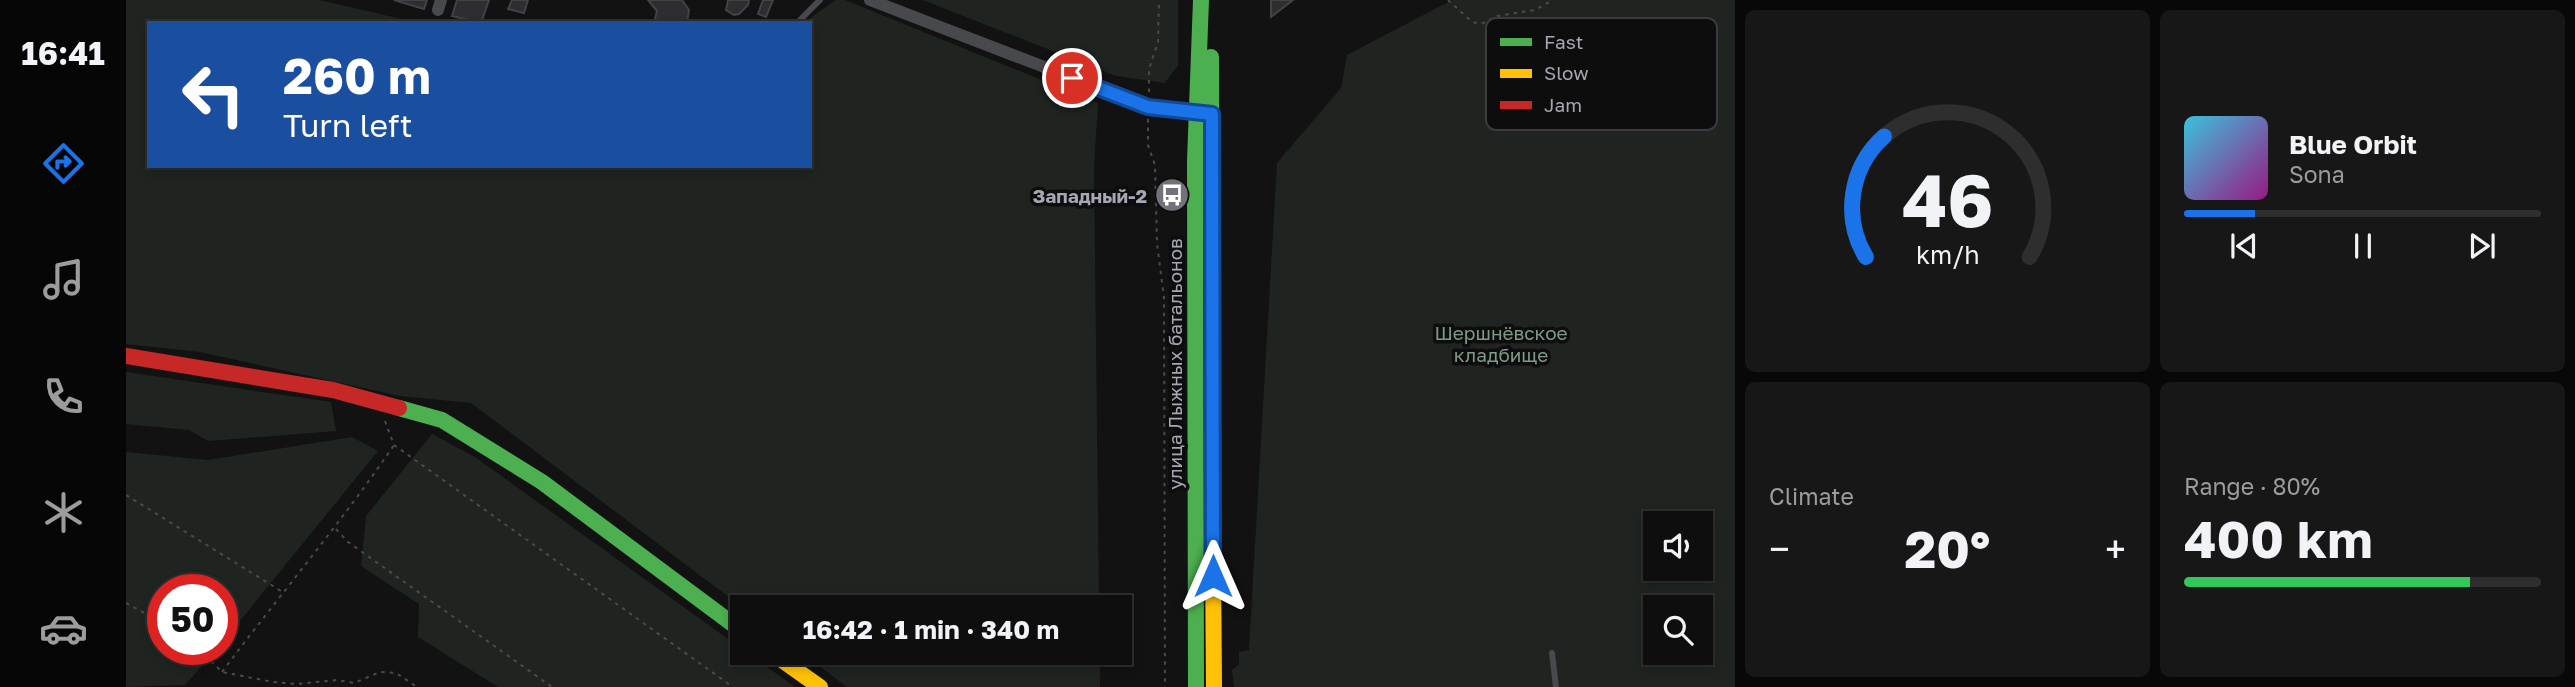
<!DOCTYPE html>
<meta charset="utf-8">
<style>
body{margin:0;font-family:"Golos Text",sans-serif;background:#171717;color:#f1f3f6;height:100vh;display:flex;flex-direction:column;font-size:26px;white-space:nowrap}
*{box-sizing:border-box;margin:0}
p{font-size:23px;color:#9b9c9e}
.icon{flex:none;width:38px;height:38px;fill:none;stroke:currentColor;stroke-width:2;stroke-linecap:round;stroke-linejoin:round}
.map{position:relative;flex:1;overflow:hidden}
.panel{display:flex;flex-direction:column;gap:10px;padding:10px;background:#080808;width:840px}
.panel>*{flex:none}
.banner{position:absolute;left:21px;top:21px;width:665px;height:147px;border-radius:0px;box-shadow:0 4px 10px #0003,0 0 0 2px #2e2e2e;background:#1a4fa0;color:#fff;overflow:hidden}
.buttons{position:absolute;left:1517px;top:511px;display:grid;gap:14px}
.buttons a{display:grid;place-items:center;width:70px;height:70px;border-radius:0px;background:#0e0e0e;box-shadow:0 4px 10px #0003,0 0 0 2px #2e2e2e;font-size:35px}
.speed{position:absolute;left:21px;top:574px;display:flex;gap:14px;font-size:35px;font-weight:700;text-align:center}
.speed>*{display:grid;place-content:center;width:91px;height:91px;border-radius:50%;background:#0e0e0e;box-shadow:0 4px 10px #0003,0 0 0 2px #2e2e2e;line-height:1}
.speed .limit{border:10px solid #d22;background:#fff;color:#111}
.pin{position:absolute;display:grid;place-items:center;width:60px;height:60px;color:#fff;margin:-30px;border:4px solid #fff;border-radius:50%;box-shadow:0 2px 7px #0007}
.me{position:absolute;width:77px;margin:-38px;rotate:0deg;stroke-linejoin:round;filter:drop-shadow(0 0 5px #0008)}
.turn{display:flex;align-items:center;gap:24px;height:147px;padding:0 21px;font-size:32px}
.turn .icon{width:91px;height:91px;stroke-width:2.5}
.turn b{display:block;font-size:49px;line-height:60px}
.big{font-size:52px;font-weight:700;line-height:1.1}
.panel .tile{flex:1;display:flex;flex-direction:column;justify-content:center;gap:10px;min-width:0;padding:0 24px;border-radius:10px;background:#171717}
.panel .dial{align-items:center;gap:0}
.dial svg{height:182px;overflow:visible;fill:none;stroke:#2e2e2e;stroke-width:7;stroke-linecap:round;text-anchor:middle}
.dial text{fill:#f1f3f6;stroke:none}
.song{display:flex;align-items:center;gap:21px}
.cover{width:84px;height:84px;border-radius:10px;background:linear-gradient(135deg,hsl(190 70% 55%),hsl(310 70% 35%))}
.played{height:7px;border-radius:4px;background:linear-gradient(90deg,#1a73e8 20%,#2e2e2e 20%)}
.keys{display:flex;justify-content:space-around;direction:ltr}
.heat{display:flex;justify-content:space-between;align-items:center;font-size:38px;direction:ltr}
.charge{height:10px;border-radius:5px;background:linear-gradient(90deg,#34c759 80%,#2e2e2e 0)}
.panel .tiles{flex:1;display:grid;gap:10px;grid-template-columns:repeat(2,1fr)}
.trip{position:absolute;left:604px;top:595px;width:402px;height:70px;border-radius:0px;background:#0e0e0e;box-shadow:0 4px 10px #0003,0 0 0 2px #2e2e2e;font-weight:700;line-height:70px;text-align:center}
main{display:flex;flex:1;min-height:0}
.tabs{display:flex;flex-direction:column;width:126px;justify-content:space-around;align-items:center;background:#060606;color:#9b9c9e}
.tabs .icon{width:49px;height:49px}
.tabs .current{color:#1a73e8}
.tabs b{font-size:32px;color:#f1f3f6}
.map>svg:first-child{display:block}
.green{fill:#1f2421;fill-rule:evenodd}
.building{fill:#2e2e30;stroke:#424246;stroke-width:2}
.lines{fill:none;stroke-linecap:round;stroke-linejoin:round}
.path{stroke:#4a4a4d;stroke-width:2;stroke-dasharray:3.5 5;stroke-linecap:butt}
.lane{stroke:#48494c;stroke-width:6}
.street{stroke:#48494c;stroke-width:12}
.fast{stroke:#4caf50;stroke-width:16}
.slow{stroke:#ffc107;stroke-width:16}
.jam{stroke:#c62828;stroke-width:16}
.route-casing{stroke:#114b97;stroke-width:18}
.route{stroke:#1a73e8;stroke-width:12}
.labels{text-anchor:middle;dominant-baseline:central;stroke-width:7;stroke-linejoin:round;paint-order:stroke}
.poi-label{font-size:19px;font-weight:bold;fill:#a5a7b2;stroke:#0d0d0e;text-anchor:end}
.park-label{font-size:19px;fill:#7e9b85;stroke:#0d0d0e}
.street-label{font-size:19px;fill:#a5a7b2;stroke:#0d0d0e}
.key{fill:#0d0d0e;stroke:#3b3b3f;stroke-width:2}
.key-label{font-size:19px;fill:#a5a7b2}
</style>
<main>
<nav class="tabs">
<b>16:41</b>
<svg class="icon current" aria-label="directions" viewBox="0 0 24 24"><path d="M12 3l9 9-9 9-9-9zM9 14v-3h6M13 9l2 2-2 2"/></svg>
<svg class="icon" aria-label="music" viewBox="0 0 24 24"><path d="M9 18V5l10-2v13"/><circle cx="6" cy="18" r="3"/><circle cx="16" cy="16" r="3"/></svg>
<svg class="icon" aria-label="phone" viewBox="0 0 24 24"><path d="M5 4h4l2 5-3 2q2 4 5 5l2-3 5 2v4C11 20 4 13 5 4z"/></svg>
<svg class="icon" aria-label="climate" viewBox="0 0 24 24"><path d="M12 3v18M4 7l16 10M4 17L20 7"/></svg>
<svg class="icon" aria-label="car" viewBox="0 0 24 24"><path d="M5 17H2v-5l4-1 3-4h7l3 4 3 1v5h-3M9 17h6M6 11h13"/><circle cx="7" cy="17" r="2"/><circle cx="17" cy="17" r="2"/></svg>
</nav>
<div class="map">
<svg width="1609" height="687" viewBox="0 0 1609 687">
<rect width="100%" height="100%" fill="#121213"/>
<g class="green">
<polygon points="0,0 193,0 293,23 23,23 23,166 684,166 684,23 677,23 710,0 719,0 972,103 968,168 973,607 616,607 345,403 274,396 74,352 0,344"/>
<polygon points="797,0 1052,0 1052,65 1039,83 990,76"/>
<path d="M1326 0H1609V687H1108L1106 670 1113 665V652L1123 650 1151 163 1215 88 1221 55ZM1530 523H1575V569H1530ZM1530 607H1575V653H1530Z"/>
<polygon points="0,372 205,402 210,431 82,441 63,430 0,424"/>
<polygon points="306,434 349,457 616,649 616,653 622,653 669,687 372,687 292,637 293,604 235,566 240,516"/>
<polygon points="226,437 252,451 96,643 96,590 37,590 37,649 91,649 59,685 0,687 0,452 82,460"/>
<polygon points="676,653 974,653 974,687 721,687"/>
</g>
<g class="building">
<polygon points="268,0 301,0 298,9"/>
<polygon points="331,0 363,0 355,23 326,16"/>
<polygon points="386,0 402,0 398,13 382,9"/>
<polygon points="522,0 556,0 563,10 561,23 528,23 531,11"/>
<polygon points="602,0 623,0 622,5 613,14 608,15 600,10"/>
<polygon points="637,0 647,0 640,17 632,14"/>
<polygon points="1145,0 1167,0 1145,17"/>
</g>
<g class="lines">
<g class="path">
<polyline points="1322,0 1346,22 1355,24 1371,16 1409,10 1427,0"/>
<polyline points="1023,92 1023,69 1032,42 1033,0"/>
<polyline points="1022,119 1022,145 1029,165 1031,243 1038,298 1039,687"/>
<polyline points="259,421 268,445 607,687"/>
<polyline points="0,495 155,591"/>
<polyline points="210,529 222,542 426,687"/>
<polyline points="0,603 37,623"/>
<polyline points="73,649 96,672 147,682 171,684 211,680 228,683 254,672 270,673 291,687"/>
<path d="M96 672C153 596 215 523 268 445"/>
</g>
<g class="lane">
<polyline points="671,23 694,0"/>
<polyline points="1426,653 1430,687"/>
</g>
<g class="street">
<polyline points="744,0 1022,107 1077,113"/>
<polyline points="312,10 315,0"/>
</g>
<g class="fast">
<polyline points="1085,57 1087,560"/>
<polyline points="273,408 316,420 416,482 616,631"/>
<polyline points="1070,687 1069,161 1075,0"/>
</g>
<g class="slow">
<polyline points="1087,560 1088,687"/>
<polyline points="646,653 694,687"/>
</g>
<polyline class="jam" points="0,356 207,390 273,408"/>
</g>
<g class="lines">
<g class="route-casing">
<polyline id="route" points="946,78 1022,107 1086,114 1087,576"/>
</g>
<use href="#route" class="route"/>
</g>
<defs>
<g id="bus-disc" transform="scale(1.75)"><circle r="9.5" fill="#72737a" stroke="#0d0d0e"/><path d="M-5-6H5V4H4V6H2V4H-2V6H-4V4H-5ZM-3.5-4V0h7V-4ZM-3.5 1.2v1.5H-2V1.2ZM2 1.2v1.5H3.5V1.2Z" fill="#fff"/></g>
</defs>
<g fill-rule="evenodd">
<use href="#bus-disc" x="1046" y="195"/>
</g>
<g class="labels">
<g class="poi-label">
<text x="1021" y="195">Западный-2</text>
</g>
<g class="park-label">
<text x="1375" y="332">Шершнёвское<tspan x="1375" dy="22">кладбище</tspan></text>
</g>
<g class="street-label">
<text transform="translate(1048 364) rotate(-90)">улица Лыжных батальонов</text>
</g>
</g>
<rect x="1360" y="18" width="231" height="112" rx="10" class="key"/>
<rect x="1374" y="38" width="32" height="8" fill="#4caf50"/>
<rect x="1374" y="69" width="32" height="9" fill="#ffc107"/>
<rect x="1374" y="101" width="32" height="8" fill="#c62828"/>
<g class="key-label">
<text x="1418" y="49">Fast</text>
<text x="1418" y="80">Slow</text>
<text x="1418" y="112">Jam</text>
</g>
</svg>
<div class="buttons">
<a><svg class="icon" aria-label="sound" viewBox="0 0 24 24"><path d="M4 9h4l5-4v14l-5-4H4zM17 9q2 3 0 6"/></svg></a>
<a><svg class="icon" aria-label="search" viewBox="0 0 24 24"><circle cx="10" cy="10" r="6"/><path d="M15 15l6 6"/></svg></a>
</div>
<div class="speed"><div class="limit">50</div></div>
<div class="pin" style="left:946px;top:78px;background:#d93025"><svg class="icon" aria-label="arrive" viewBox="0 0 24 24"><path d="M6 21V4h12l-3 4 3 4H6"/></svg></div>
<svg class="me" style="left:1087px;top:576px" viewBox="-20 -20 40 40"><path d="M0-17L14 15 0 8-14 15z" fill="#1a73e8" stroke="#fff" stroke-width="4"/></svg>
<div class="trip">16:42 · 1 min · 340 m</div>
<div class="banner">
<div class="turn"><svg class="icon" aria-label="left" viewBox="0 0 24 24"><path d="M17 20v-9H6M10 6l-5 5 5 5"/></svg><div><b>260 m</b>Turn left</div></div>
</div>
</div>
<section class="panel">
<div class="tiles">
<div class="tile dial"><svg viewBox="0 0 100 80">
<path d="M14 69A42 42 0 1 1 86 69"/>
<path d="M14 69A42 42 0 0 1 22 16" stroke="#1a73e8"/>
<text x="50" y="56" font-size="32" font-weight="700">46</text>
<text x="50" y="72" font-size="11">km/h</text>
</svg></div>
<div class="tile">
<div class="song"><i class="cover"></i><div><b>Blue Orbit</b><p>Sona</p></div></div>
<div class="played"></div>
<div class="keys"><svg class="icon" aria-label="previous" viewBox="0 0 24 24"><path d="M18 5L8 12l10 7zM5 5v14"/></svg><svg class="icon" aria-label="pause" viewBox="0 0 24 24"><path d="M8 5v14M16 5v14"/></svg><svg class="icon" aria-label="next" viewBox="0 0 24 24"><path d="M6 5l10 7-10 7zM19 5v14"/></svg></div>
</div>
<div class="tile"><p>Climate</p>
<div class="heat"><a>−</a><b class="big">20°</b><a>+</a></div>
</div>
<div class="tile"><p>Range · 80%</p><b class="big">400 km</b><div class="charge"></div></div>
</div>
</section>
</main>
